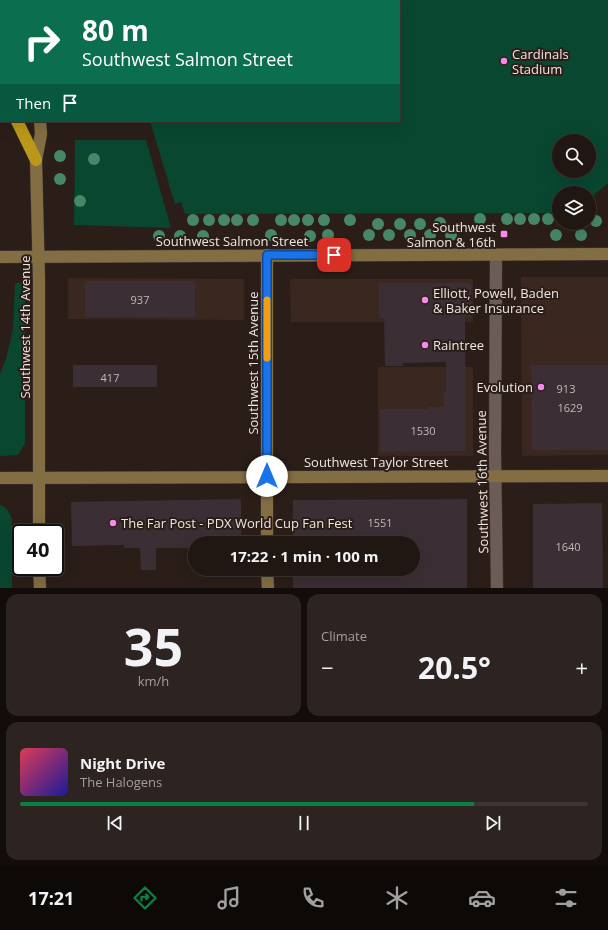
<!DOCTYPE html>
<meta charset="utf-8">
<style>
body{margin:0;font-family:"Open Sans",sans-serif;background:#2d2320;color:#f1f3f6;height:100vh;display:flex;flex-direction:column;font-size:15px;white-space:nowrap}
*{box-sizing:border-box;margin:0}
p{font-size:13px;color:#a29f9f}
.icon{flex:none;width:22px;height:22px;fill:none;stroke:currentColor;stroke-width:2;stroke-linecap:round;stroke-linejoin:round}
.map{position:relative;height:588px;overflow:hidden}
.panel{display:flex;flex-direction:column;gap:6px;padding:6px;background:#120c0a;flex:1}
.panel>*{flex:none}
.hud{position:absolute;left:0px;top:0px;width:400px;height:122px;box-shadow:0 4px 16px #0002,0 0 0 1px #3d3532;background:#0b6e4f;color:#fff;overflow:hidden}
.buttons{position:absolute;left:552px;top:134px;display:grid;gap:8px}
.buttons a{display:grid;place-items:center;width:44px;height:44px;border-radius:50%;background:#201612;box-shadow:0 4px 16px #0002,0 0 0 1px #3d3532;font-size:20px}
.speed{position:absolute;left:12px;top:524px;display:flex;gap:8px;font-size:20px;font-weight:700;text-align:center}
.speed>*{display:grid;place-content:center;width:52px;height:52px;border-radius:50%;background:#201612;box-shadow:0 4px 16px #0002,0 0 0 1px #3d3532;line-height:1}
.speed .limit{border:2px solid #111;border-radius:6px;background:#fff;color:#111}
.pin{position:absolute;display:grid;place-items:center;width:34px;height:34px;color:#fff;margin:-17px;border-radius:8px;box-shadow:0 2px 6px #0006}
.me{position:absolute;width:44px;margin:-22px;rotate:0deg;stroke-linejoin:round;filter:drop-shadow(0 0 3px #0008)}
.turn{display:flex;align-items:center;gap:14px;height:84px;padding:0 16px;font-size:18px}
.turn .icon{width:52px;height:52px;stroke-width:2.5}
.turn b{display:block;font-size:28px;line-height:34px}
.then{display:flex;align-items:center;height:38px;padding:0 16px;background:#0003;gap:8px;font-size:15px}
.big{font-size:30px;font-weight:700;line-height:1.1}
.panel .tile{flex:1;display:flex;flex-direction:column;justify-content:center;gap:6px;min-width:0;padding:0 14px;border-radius:12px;background:#2d2320}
.panel .dial{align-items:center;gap:0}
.dial b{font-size:52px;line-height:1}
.song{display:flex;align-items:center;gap:12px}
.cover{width:48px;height:48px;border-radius:6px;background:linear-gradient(135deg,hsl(350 70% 55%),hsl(240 70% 35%))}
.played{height:4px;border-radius:2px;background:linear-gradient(90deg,#0b8043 80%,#3d3532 80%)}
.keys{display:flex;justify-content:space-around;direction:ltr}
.heat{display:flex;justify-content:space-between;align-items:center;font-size:22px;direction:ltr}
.panel .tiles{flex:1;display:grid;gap:6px;grid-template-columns:1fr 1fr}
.tile:last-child{grid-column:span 2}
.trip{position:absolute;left:188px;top:536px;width:232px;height:40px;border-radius:20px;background:#201612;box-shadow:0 4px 16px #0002,0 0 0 1px #3d3532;font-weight:700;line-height:40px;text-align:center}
.tab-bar{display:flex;height:64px;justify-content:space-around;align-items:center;background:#0d0907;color:#a29f9f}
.tab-bar .icon{width:28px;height:28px}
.tab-bar .active{color:#0b8043}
.tab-bar b{font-size:18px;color:#f1f3f6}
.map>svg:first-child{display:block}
.built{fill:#3a271f}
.green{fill:#094731;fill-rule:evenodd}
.building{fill:#3b2e34}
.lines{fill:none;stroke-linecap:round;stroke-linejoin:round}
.street-casing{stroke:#443935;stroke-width:13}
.secondary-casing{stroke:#443935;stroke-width:13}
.highway-casing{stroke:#443935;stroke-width:13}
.street{stroke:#6b5c55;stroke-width:12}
.secondary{stroke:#836e43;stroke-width:12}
.highway{stroke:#bb9819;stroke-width:12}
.tree{fill:#468768}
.route-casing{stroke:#114b97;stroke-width:10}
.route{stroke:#1a73e8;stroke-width:7}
.slow{stroke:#f59e0b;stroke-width:7}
.poi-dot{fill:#f888ea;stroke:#2b1e18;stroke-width:1.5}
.labels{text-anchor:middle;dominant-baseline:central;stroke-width:4;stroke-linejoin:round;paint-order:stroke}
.number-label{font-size:11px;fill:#c3b8b6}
.poi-label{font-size:13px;fill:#f0e6e2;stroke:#2b1e18;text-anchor:start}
.street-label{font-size:13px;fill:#f0e6e2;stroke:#2b1e18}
</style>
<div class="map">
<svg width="608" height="588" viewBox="0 0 608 588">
<rect width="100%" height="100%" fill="#2b1e18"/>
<g class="built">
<polygon points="521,277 608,277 608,455 522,456"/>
<polygon points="68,278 244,279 244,320 68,319"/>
<polygon points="290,279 473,279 473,322 291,322"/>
<rect x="378" y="367" width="95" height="89"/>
</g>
<g class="green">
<path d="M142 0H608V183L589 199V193H559V213L185 214 181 202 175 204 150 121H399V1H139ZM559 141H589V171H559Z"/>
<polygon points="75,140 146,140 171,228 74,225"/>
<polygon points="15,283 22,283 25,288 25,443 18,455 0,456 0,374 6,359 13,329"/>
<path d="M0 505C7 507 10 513 12 520V588H0Z"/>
</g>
<g class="building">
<rect x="85" y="281" width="110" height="36"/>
<polygon points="379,283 471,283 471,317 465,317 466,451 380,452 380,409 428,409 428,407 444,407 444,392 446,392 446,362 403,363 403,366 385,366 384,318 379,318"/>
<rect x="73" y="365" width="84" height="22"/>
<polygon points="531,365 608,365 608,450 532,450"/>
<polygon points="241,499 241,543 195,543 195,548 156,548 156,570 141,570 140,548 124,548 124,545 72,546 71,502"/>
<polygon points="467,499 467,588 293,588 293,569 413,569 413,543 293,543 293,500"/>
<polygon points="602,503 603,588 533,588 533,504"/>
</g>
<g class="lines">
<g class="street-casing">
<polyline id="street" points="496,255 495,453 497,588"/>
</g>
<g class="secondary-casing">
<g id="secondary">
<polyline points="38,1 38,0"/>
<polyline points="267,255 267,543"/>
<polyline points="0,257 608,254"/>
<polyline points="0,478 608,476"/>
<polyline points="39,533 39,280 36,160 41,134 40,121"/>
<polyline points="39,567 40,588"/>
<polyline points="267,569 268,588"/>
</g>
</g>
<g class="highway-casing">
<g id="highway">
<polyline points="0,98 1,99"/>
<polyline points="17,121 36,160"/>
</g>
</g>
<use href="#street" class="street"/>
<use href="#secondary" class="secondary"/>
<use href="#highway" class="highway"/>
</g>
<g class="tree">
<circle cx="60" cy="156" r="6"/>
<circle cx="94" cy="159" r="6"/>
<circle cx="60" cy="179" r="6"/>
<circle cx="80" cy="201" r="6"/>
<circle cx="480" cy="219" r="6"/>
<circle cx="507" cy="219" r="6"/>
<circle cx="520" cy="219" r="6"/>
<circle cx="534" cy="219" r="6"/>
<circle cx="548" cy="219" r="6"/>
<circle cx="193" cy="220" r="6"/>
<circle cx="209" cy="220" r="6"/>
<circle cx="224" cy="220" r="6"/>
<circle cx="237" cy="220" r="6"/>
<circle cx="253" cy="220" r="6"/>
<circle cx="281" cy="220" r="6"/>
<circle cx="294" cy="220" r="6"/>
<circle cx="308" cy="220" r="6"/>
<circle cx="324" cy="220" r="6"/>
<circle cx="350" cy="220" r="6"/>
<circle cx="596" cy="221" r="6"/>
<circle cx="440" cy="223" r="6"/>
<circle cx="378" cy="224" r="6"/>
<circle cx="400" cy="224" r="6"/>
<circle cx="420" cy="224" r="6"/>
<circle cx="271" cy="235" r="6"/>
<circle cx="328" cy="235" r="6"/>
<circle cx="369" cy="235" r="6"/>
<circle cx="389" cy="235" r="6"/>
<circle cx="410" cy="235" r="6"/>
<circle cx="430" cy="235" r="6"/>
<circle cx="451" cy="235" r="6"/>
<circle cx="556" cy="235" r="6"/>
<circle cx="581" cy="235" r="6"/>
<circle cx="159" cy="236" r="6"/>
<circle cx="180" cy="236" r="6"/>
<circle cx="203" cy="236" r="6"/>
<circle cx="310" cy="236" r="6"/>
</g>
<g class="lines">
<g class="route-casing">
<polyline id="route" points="267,476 267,255 334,255"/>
</g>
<use href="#route" class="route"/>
<polyline class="slow" points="267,300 267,358"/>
</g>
<g class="poi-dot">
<circle cx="504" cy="61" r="4"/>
<rect x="500" y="230" width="8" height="8" rx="2"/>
<circle cx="425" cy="300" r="4"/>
<circle cx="425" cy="345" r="4"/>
<circle cx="541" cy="387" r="4"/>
<circle cx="113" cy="523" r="4"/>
</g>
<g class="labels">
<g class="number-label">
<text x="140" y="299">937</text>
<text x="110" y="377">417</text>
<text x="566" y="388">913</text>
<text x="570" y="407">1629</text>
<text x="423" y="430">1530</text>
<text x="380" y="522">1551</text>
<text x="568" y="546">1640</text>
</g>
<g class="poi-label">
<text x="512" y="54">Cardinals<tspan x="512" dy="15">Stadium</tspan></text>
<text x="496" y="227" text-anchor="end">Southwest<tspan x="496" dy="15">Salmon &amp; 16th</tspan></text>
<text x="433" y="293">Elliott, Powell, Baden<tspan x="433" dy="15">&amp; Baker Insurance</tspan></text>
<text x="433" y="345">Raintree</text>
<text x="533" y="387" text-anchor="end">Evolution</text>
<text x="121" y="523">The Far Post - PDX World Cup Fan Fest</text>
</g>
<g class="street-label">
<text x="232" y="241">Southwest Salmon Street</text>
<text transform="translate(25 327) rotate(-90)">Southwest 14th Avenue</text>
<text transform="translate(253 363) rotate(-90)">Southwest 15th Avenue</text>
<text x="376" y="462">Southwest Taylor Street</text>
<text transform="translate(482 482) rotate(-91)">Southwest 16th Avenue</text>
</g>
</g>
</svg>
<div class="buttons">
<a><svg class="icon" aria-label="search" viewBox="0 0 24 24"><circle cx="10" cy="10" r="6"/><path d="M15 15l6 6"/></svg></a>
<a><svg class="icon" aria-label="layers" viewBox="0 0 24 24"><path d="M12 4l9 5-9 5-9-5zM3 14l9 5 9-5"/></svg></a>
</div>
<div class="speed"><div class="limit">40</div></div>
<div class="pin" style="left:334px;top:255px;background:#d93025"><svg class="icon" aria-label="arrive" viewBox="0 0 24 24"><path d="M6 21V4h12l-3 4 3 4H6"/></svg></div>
<svg class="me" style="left:267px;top:476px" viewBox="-20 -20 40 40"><circle r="19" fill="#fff"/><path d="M0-13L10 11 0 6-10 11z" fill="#1a73e8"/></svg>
<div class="trip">17:22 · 1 min · 100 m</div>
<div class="hud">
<div class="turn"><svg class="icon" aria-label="right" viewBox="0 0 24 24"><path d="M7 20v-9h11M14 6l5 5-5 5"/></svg><div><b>80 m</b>Southwest Salmon Street</div></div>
<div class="then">Then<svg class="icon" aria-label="arrive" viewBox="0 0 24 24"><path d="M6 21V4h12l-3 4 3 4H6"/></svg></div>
</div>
</div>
<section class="panel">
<div class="tiles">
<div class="tile dial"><b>35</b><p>km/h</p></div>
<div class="tile"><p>Climate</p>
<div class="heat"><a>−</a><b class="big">20.5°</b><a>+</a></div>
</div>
<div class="tile">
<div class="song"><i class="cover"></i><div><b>Night Drive</b><p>The Halogens</p></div></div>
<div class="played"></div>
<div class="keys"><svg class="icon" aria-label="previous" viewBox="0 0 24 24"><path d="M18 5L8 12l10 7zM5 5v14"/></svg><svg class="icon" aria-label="pause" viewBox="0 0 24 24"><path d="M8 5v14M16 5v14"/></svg><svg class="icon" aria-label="next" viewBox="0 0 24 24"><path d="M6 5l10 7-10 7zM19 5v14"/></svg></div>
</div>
</div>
</section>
<nav class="tab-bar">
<b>17:21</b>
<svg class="icon active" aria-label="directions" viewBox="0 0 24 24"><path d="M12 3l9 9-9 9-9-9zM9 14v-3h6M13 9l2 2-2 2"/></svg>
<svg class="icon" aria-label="music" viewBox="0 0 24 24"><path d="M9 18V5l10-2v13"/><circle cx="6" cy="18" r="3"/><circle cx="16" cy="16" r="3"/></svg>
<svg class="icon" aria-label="phone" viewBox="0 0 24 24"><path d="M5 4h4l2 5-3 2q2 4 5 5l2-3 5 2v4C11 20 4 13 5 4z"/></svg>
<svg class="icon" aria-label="climate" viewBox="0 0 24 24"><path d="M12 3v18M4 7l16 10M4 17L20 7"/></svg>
<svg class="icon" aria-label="car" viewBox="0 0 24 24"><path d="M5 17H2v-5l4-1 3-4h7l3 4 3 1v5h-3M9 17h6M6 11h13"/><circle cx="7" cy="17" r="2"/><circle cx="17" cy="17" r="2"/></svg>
<svg class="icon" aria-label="filters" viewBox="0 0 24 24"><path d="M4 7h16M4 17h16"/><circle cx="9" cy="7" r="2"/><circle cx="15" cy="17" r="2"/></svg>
</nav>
